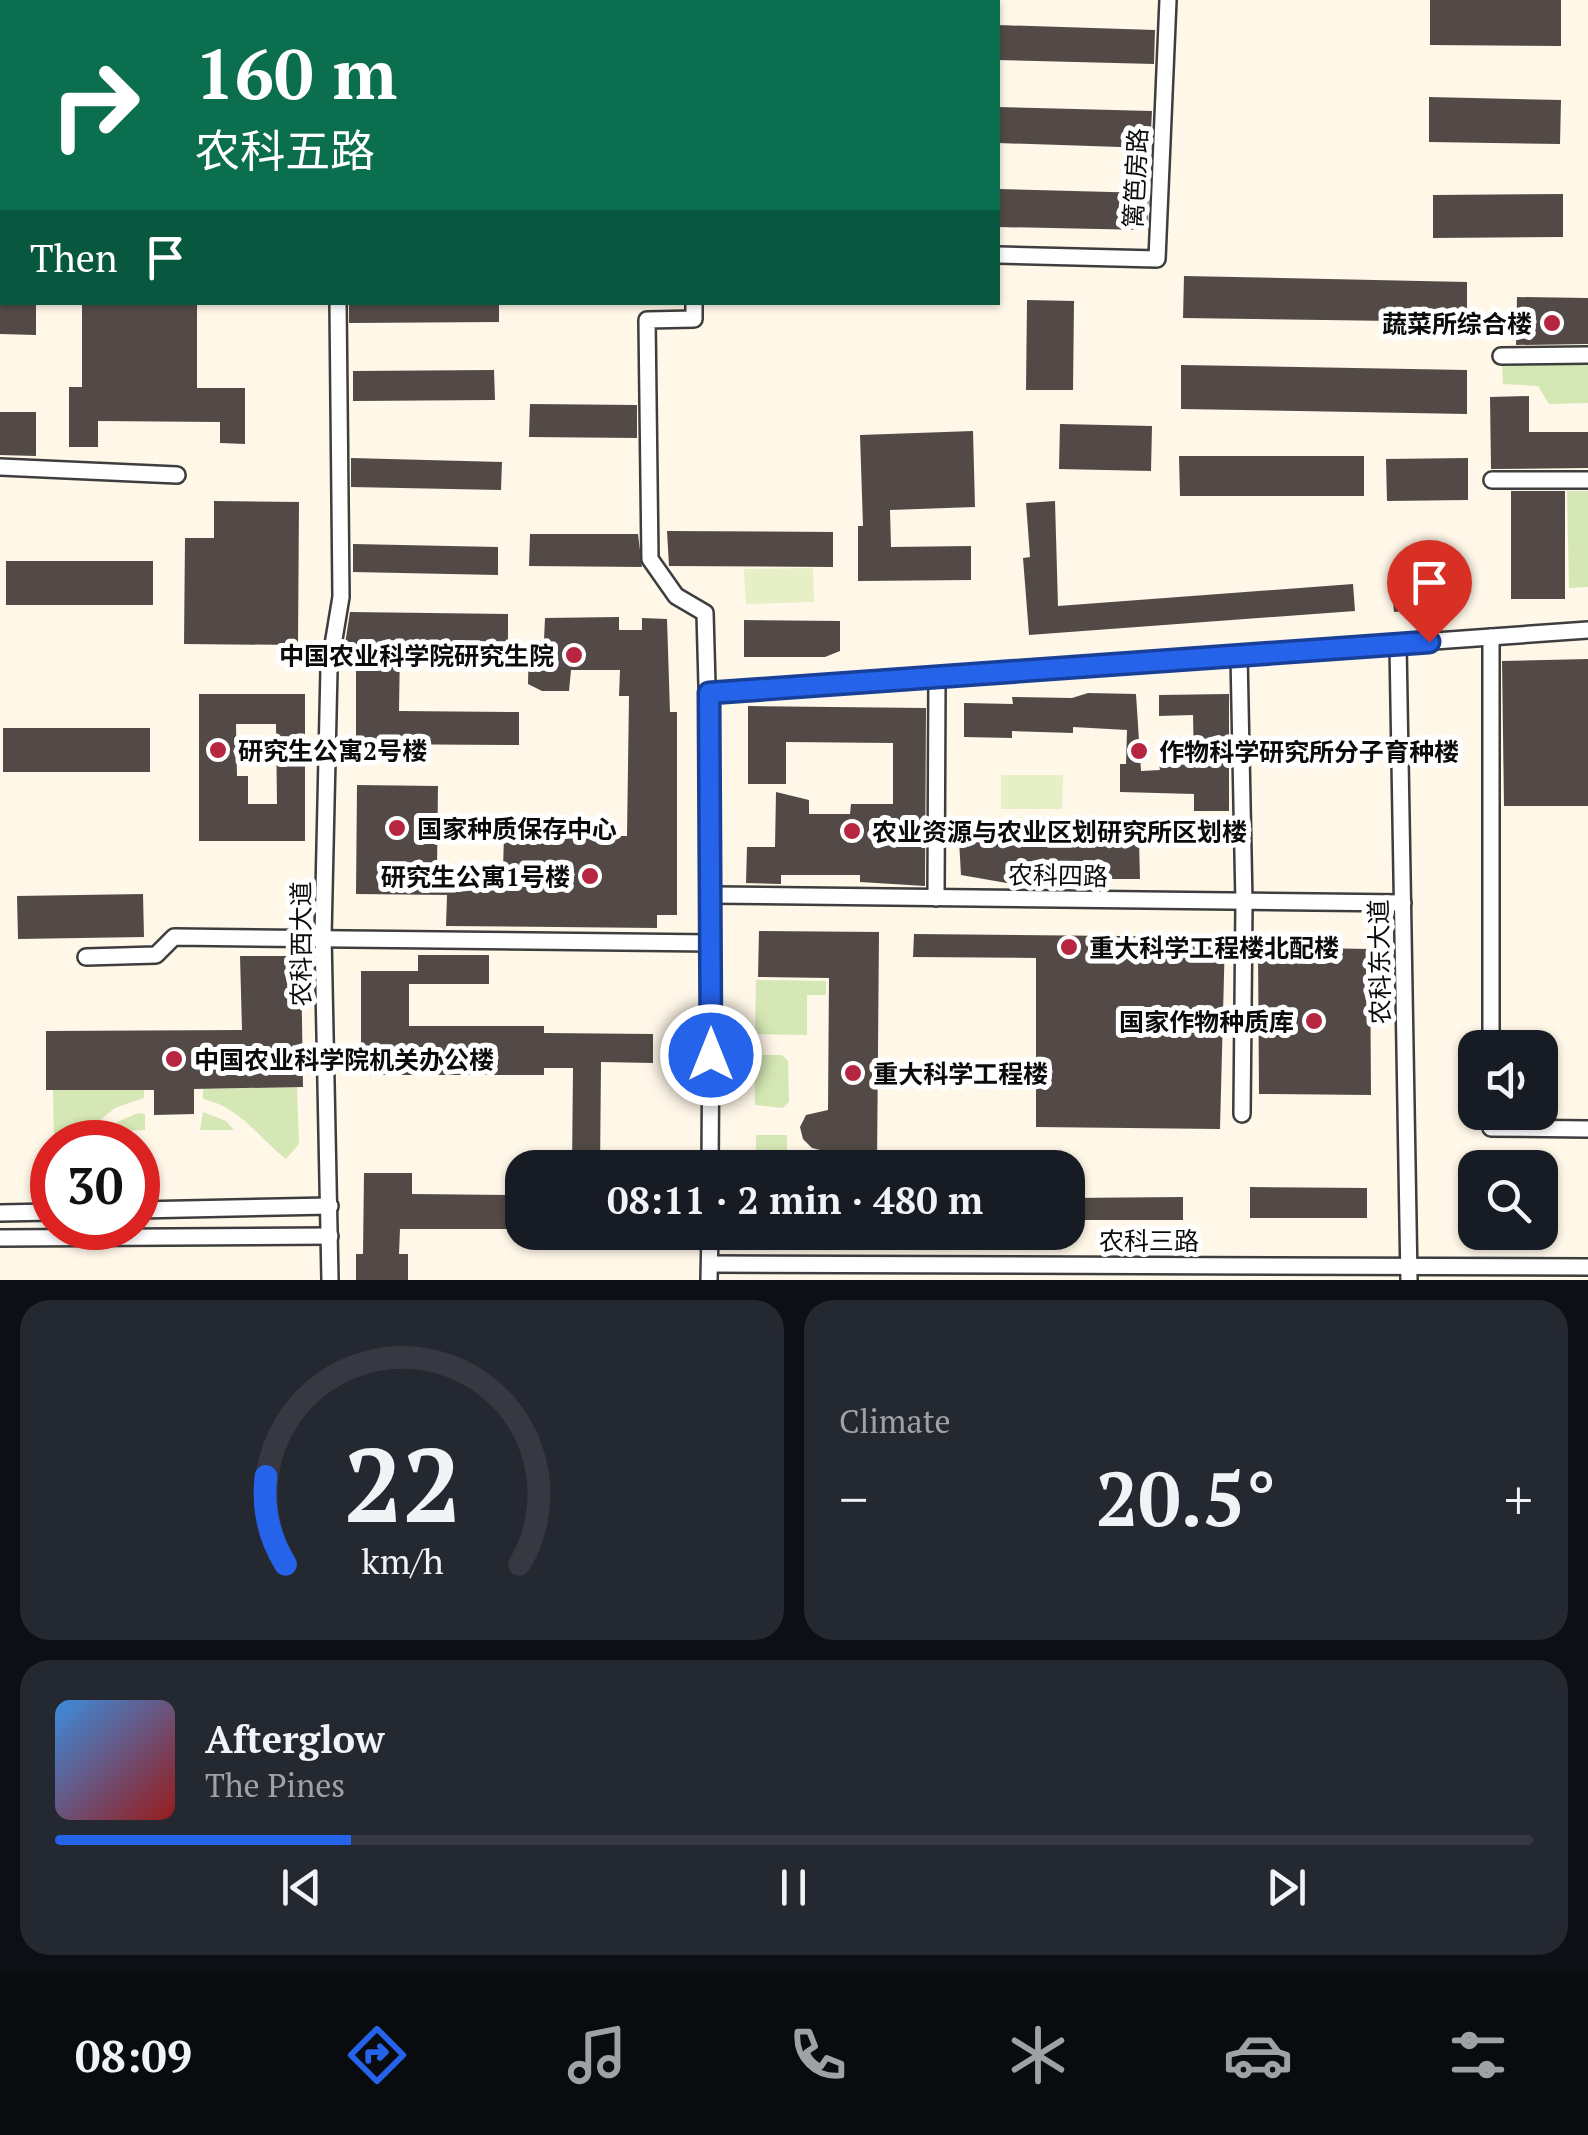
<!DOCTYPE html>
<meta charset="utf-8">
<style>
body{margin:0;font-family:"PT Serif","Noto Sans SC",serif;background:#242831;color:#f1f3f6;height:100vh;display:flex;flex-direction:column;font-size:38px;white-space:nowrap}
*{box-sizing:border-box;margin:0}
p{font-size:32px;color:#9ea1a6}
.icon{flex:none;width:55px;height:55px;fill:none;stroke:currentColor;stroke-width:2;stroke-linecap:round;stroke-linejoin:round}
.map{position:relative;height:1280px;overflow:hidden}
.panel{display:flex;flex-direction:column;gap:20px;padding:20px;background:#0d0f14;flex:1}
.panel>*{flex:none}
.hud{position:absolute;left:0px;top:0px;width:1000px;height:305px;box-shadow:0 2px 8px #0004;background:#0b6e4f;color:#fff;overflow:hidden}
.fabs{position:absolute;left:1458px;top:1030px;display:grid;gap:20px}
.fabs a{display:grid;place-items:center;width:100px;height:100px;border-radius:20px;background:#171b24;box-shadow:0 2px 8px #0004;font-size:50px}
.speed{position:absolute;left:30px;top:1120px;display:flex;gap:20px;font-size:50px;font-weight:700;text-align:center}
.speed>*{display:grid;place-content:center;width:130px;height:130px;border-radius:50%;background:#171b24;box-shadow:0 2px 8px #0004;line-height:1}
.speed .limit{border:15px solid #d22;background:#fff;color:#111}
.pin{position:absolute;display:grid;place-items:center;width:85px;height:85px;color:#fff;margin:-102px -42px;border-radius:50% 50% 50% 0;rotate:-45deg;box-shadow:0 0 10px #0007}
.pin .icon{rotate:45deg}
.me{position:absolute;width:110px;margin:-55px;rotate:0deg;stroke-linejoin:round;filter:drop-shadow(0 0 8px #0008)}
.turn{display:flex;align-items:center;gap:35px;height:210px;padding:0 30px;font-size:45px}
.turn .icon{width:130px;height:130px;stroke-width:2.5}
.turn b{display:block;font-size:70px;line-height:85px}
.then{display:flex;align-items:center;height:95px;padding:0 30px;background:#0003;gap:20px;font-size:38px}
.big{font-size:75px;font-weight:600;line-height:1.1}
.panel .tile{flex:1;display:flex;flex-direction:column;justify-content:center;gap:15px;min-width:0;padding:0 35px;border-radius:30px;background:#242831}
.panel .dial{align-items:center;gap:0}
.dial svg{height:260px;overflow:visible;fill:none;stroke:#363941;stroke-width:7;stroke-linecap:round;text-anchor:middle}
.dial text{fill:#f1f3f6;stroke:none}
.song{display:flex;align-items:center;gap:30px}
.cover{width:120px;height:120px;border-radius:15px;background:linear-gradient(135deg,hsl(210 70% 55%),hsl(0 70% 35%))}
.played{height:10px;border-radius:5px;background:linear-gradient(90deg,#2563eb 20%,#363941 20%)}
.keys{display:flex;justify-content:space-around;direction:ltr}
.heat{display:flex;justify-content:space-between;align-items:center;font-size:55px;direction:ltr}
.panel .tiles{flex:1;display:grid;gap:20px;grid-template-columns:1fr 1fr}
.tile:last-child{grid-column:span 2}
.trip{position:absolute;left:505px;top:1150px;width:580px;height:100px;border-radius:30px;background:#171b24;box-shadow:0 2px 8px #0004;font-weight:600;line-height:100px;text-align:center}
.tab-bar{display:flex;height:160px;justify-content:space-around;align-items:center;background:#090b0e;color:#9ea1a6}
.tab-bar .icon{width:70px;height:70px}
.tab-bar .on{color:#2563eb}
.tab-bar b{font-size:45px;color:#f1f3f6}
.map>svg:first-child{display:block}
.green{fill:#d5e7b4}
.pitch{fill:#e6efc5}
.building{fill:#534a47;fill-rule:evenodd}
.lines{fill:none;stroke-linecap:round;stroke-linejoin:round}
.minor-casing{stroke:#3e3e3e;stroke-width:20}
.minor{stroke:#fff;stroke-width:15}
.route-casing{stroke:#184099;stroke-width:25}
.route{stroke:#2563eb;stroke-width:18}
.poi-dot{fill:#b72640;stroke:#fff;stroke-width:4}
.labels{text-anchor:middle;dominant-baseline:central;stroke-width:10;stroke-linejoin:round;paint-order:stroke}
.street-label{font-size:25px;fill:#0b0b0b;stroke:#fff}
.poi-label{font-size:25px;font-weight:bold;fill:#0b0b0b;stroke:#fff;text-anchor:start}
</style>
<div class="map">
<svg width="1588" height="1280" viewBox="0 0 1588 1280">
<rect width="100%" height="100%" fill="#fff7e8"/>
<g class="green">
<polygon points="1502,363 1588,363 1588,403 1549,404 1538,386 1503,384"/>
<polygon points="1567,491 1588,491 1588,587 1569,588"/>
<polygon points="756,980 826,981 826,995 807,995 807,1035 755,1034"/>
<polygon points="759,1055 782,1055 788,1061 789,1102 783,1108 755,1105 754,1062"/>
<path d="M297 1087 299 1144 286 1159C258 1137 240 1107 203 1099V1089Z"/>
<polygon points="53,1090 144,1090 144,1098 115,1108 81,1136 81,1142 54,1142"/>
<polygon points="203,1112 226,1121 234,1130 200,1130"/>
<polygon points="138,1113 145,1114 145,1130 112,1131 117,1122"/>
<rect x="756" y="1135" width="31" height="32"/>
</g>
<g class="pitch">
<polygon points="813,568 814,602 746,604 744,569"/>
<polygon points="1001,775 1063,775 1062,809 1001,809"/>
</g>
<g class="building">
<polygon points="1430,0 1561,0 1561,46 1430,45"/>
<polygon points="998,25 1155,30 1154,64 998,60"/>
<polygon points="1429,97 1561,100 1560,144 1429,142"/>
<polygon points="998,107 1152,111 1150,148 998,143"/>
<polygon points="998,189 1149,193 1147,230 998,227"/>
<polygon points="1563,194 1563,237 1433,238 1433,195"/>
<polygon points="1184,276 1467,282 1467,322 1183,318"/>
<polygon points="1517,297 1588,298 1588,344 1516,345"/>
<polygon points="1027,300 1074,301 1073,390 1026,390"/>
<polygon points="0,302 36,302 36,335 0,334"/>
<polygon points="82,302 197,302 197,388 245,388 245,444 220,443 220,422 98,421 98,447 69,447 69,387 82,387"/>
<polygon points="349,302 499,302 499,322 349,323"/>
<polygon points="1181,365 1467,370 1467,414 1181,409"/>
<polygon points="494,370 495,400 353,401 353,371"/>
<polygon points="1529,396 1529,432 1588,432 1588,468 1491,469 1490,397"/>
<polygon points="530,404 637,405 637,438 529,437"/>
<polygon points="0,412 36,412 36,456 0,455"/>
<polygon points="1060,424 1152,426 1151,471 1059,469"/>
<polygon points="973,431 975,507 890,510 891,547 971,546 971,580 858,581 858,526 863,526 860,435"/>
<polygon points="1179,456 1364,456 1364,496 1180,496"/>
<polygon points="351,458 502,462 501,490 351,487"/>
<polygon points="1468,458 1468,500 1387,501 1386,459"/>
<rect x="1511" y="491" width="54" height="108"/>
<polygon points="214,501 299,502 298,645 184,644 185,538 214,538"/>
<polygon points="1055,501 1058,606 1353,584 1355,611 1029,635 1023,558 1030,557 1026,503"/>
<polygon points="667,531 833,532 833,567 669,566"/>
<polygon points="530,534 638,534 642,567 529,566"/>
<polygon points="353,544 498,547 498,575 353,572"/>
<rect x="6" y="561" width="147" height="44"/>
<polygon points="1462,573 1465,606 1394,612 1391,578"/>
<polygon points="350,612 508,614 508,646 400,645 399,711 519,712 519,745 356,744 356,644 345,644"/>
<polygon points="619,617 619,630 642,630 642,618 667,619 670,712 677,712 677,915 657,915 657,928 446,926 447,895 356,894 357,785 438,786 437,869 503,870 504,835 627,836 629,696 619,696 620,670 571,670 569,691 542,691 528,684 529,640 544,640 545,618"/>
<polygon points="744,620 840,621 840,651 825,657 744,657"/>
<polygon points="1588,659 1588,806 1504,806 1502,661"/>
<polygon points="1088,693 1136,694 1141,771 1160,770 1159,764 1194,765 1193,715 1159,716 1159,695 1229,694 1229,811 1194,811 1194,794 1120,792 1120,764 1126,764 1127,730 1073,727 1073,733 1012,731 1012,738 964,737 964,703 1013,704 1012,697 1072,698"/>
<path d="M199 694H305V841H199ZM236 724H276L277 804H248V776H237Z"/>
<polygon points="748,706 926,708 925,886 860,882 860,875 781,875 781,884 746,883 747,847 775,847 776,792 809,800 809,814 850,814 851,804 893,804 893,743 786,742 786,784 748,784"/>
<rect x="3" y="728" width="147" height="44"/>
<polygon points="959,840 1139,840 1140,879 1094,879 1030,887 961,875"/>
<polygon points="143,894 144,937 18,939 17,896"/>
<polygon points="759,931 879,932 877,1168 828,1168 828,1152 812,1148 803,1139 800,1127 806,1115 828,1110 829,978 758,977"/>
<polygon points="914,934 1225,937 1220,1129 1036,1127 1036,958 913,957"/>
<polygon points="1258,947 1370,949 1371,1095 1259,1094"/>
<polygon points="418,955 489,955 489,984 409,984 409,1026 544,1026 544,1033 653,1034 653,1063 601,1062 600,1168 572,1168 573,1068 544,1068 544,1075 361,1075 361,971 418,971"/>
<polygon points="240,956 301,956 303,1087 194,1089 194,1114 154,1115 154,1090 46,1090 46,1031 242,1030"/>
<polygon points="364,1173 412,1173 412,1194 522,1195 522,1229 400,1229 399,1254 408,1254 408,1280 356,1280 356,1254 363,1254"/>
<polygon points="1250,1187 1367,1188 1367,1218 1250,1218"/>
<polygon points="1183,1197 1183,1220 1068,1220 1068,1198"/>
</g>
<g class="lines">
<g class="minor-casing">
<g id="minor">
<polyline points="142,2 142,0"/>
<polyline points="272,2 272,0"/>
<polyline points="0,240 2,240"/>
<polyline points="998,255 1157,259 1168,0"/>
<polyline points="694,302 694,319 647,320 650,559 676,596 705,613 712,866 710,1168"/>
<polyline points="1501,356 1588,355"/>
<polyline points="0,467 177,475"/>
<polyline points="1492,480 1588,480"/>
<polyline points="1491,637 1491,1048"/>
<polyline points="1398,644 1409,1280"/>
<polyline points="1239,655 1244,903 1242,1114"/>
<polyline points="709,693 1588,630"/>
<polyline points="712,895 1403,903"/>
<polyline points="936,898 937,677"/>
<polyline points="86,957 156,955 174,937 712,943"/>
<polyline points="1491,1112 1491,1128 1588,1129"/>
<polyline points="138,1210 330,1206"/>
<polyline points="0,1213 52,1212"/>
<polyline points="0,1238 330,1236"/>
<polyline points="710,1264 1588,1267"/>
<polyline points="330,1280 323,936 329,669 341,597 338,302"/>
<polyline points="709,1280 710,1232"/>
</g>
</g>
<use href="#minor" class="minor"/>
</g>
<g class="lines">
<g class="route-casing">
<polyline id="route" points="711,1055 709,693 1429,642"/>
</g>
<use href="#route" class="route"/>
</g>
<g class="poi-dot">
<circle cx="1552" cy="323" r="10"/>
<circle cx="574" cy="655" r="10"/>
<circle cx="218" cy="750" r="10"/>
<circle cx="1139" cy="751" r="10"/>
<circle cx="397" cy="828" r="10"/>
<circle cx="852" cy="831" r="10"/>
<circle cx="590" cy="876" r="10"/>
<circle cx="1069" cy="947" r="10"/>
<circle cx="1314" cy="1021" r="10"/>
<circle cx="174" cy="1059" r="10"/>
<circle cx="853" cy="1073" r="10"/>
</g>
<g class="labels">
<g class="street-label">
<text transform="translate(1135 178) rotate(-87)">篱笆房路</text>
<text transform="translate(1058 875) rotate(1)">农科四路</text>
<text transform="translate(300 944) rotate(-90)">农科西大道</text>
<text transform="translate(1379 962) rotate(-91)">农科东大道</text>
<text x="1149" y="1240">农科三路</text>
</g>
<g class="poi-label">
<text x="1532" y="323" text-anchor="end">蔬菜所综合楼</text>
<text x="554" y="655" text-anchor="end">中国农业科学院研究生院</text>
<text x="238" y="750">研究生公寓2号楼</text>
<text x="1159" y="751">作物科学研究所分子育种楼</text>
<text x="417" y="828">国家种质保存中心</text>
<text x="872" y="831">农业资源与农业区划研究所区划楼</text>
<text x="570" y="876" text-anchor="end">研究生公寓1号楼</text>
<text x="1089" y="947">重大科学工程楼北配楼</text>
<text x="1294" y="1021" text-anchor="end">国家作物种质库</text>
<text x="194" y="1059">中国农业科学院机关办公楼</text>
<text x="873" y="1073">重大科学工程楼</text>
</g>
</g>
</svg>
<div class="fabs">
<a><svg class="icon" aria-label="sound" viewBox="0 0 24 24"><path d="M4 9h4l5-4v14l-5-4H4zM17 9q2 3 0 6"/></svg></a>
<a><svg class="icon" aria-label="search" viewBox="0 0 24 24"><circle cx="10" cy="10" r="6"/><path d="M15 15l6 6"/></svg></a>
</div>
<div class="speed"><div class="limit">30</div></div>
<div class="pin" style="left:1429px;top:642px;background:#d93025"><svg class="icon" aria-label="arrive" viewBox="0 0 24 24"><path d="M6 21V4h12l-3 4 3 4H6"/></svg></div>
<svg class="me" style="left:711px;top:1055px" viewBox="-20 -20 40 40"><circle r="17" fill="#2563eb" stroke="#fff" stroke-width="3"/><path d="M0-11L8 9 0 5-8 9z" fill="#fff"/></svg>
<div class="trip">08:11 · 2 min · 480 m</div>
<div class="hud">
<div class="turn"><svg class="icon" aria-label="right" viewBox="0 0 24 24"><path d="M7 20v-9h11M14 6l5 5-5 5"/></svg><div><b>160 m</b>农科五路</div></div>
<div class="then">Then<svg class="icon" aria-label="arrive" viewBox="0 0 24 24"><path d="M6 21V4h12l-3 4 3 4H6"/></svg></div>
</div>
</div>
<section class="panel">
<div class="tiles">
<div class="tile dial"><svg viewBox="0 0 100 80">
<path d="M14 69A42 42 0 1 1 86 69"/>
<path d="M14 69A42 42 0 0 1 8 42" stroke="#2563eb"/>
<text x="50" y="56" font-size="32" font-weight="700">22</text>
<text x="50" y="72" font-size="11">km/h</text>
</svg></div>
<div class="tile"><p>Climate</p>
<div class="heat"><a>−</a><b class="big">20.5°</b><a>+</a></div>
</div>
<div class="tile">
<div class="song"><i class="cover"></i><div><b>Afterglow</b><p>The Pines</p></div></div>
<div class="played"></div>
<div class="keys"><svg class="icon" aria-label="previous" viewBox="0 0 24 24"><path d="M18 5L8 12l10 7zM5 5v14"/></svg><svg class="icon" aria-label="pause" viewBox="0 0 24 24"><path d="M8 5v14M16 5v14"/></svg><svg class="icon" aria-label="next" viewBox="0 0 24 24"><path d="M6 5l10 7-10 7zM19 5v14"/></svg></div>
</div>
</div>
</section>
<nav class="tab-bar">
<b>08:09</b>
<svg class="icon on" aria-label="directions" viewBox="0 0 24 24"><path d="M12 3l9 9-9 9-9-9zM9 14v-3h6M13 9l2 2-2 2"/></svg>
<svg class="icon" aria-label="music" viewBox="0 0 24 24"><path d="M9 18V5l10-2v13"/><circle cx="6" cy="18" r="3"/><circle cx="16" cy="16" r="3"/></svg>
<svg class="icon" aria-label="phone" viewBox="0 0 24 24"><path d="M5 4h4l2 5-3 2q2 4 5 5l2-3 5 2v4C11 20 4 13 5 4z"/></svg>
<svg class="icon" aria-label="climate" viewBox="0 0 24 24"><path d="M12 3v18M4 7l16 10M4 17L20 7"/></svg>
<svg class="icon" aria-label="car" viewBox="0 0 24 24"><path d="M5 17H2v-5l4-1 3-4h7l3 4 3 1v5h-3M9 17h6M6 11h13"/><circle cx="7" cy="17" r="2"/><circle cx="17" cy="17" r="2"/></svg>
<svg class="icon" aria-label="filters" viewBox="0 0 24 24"><path d="M4 7h16M4 17h16"/><circle cx="9" cy="7" r="2"/><circle cx="15" cy="17" r="2"/></svg>
</nav>
